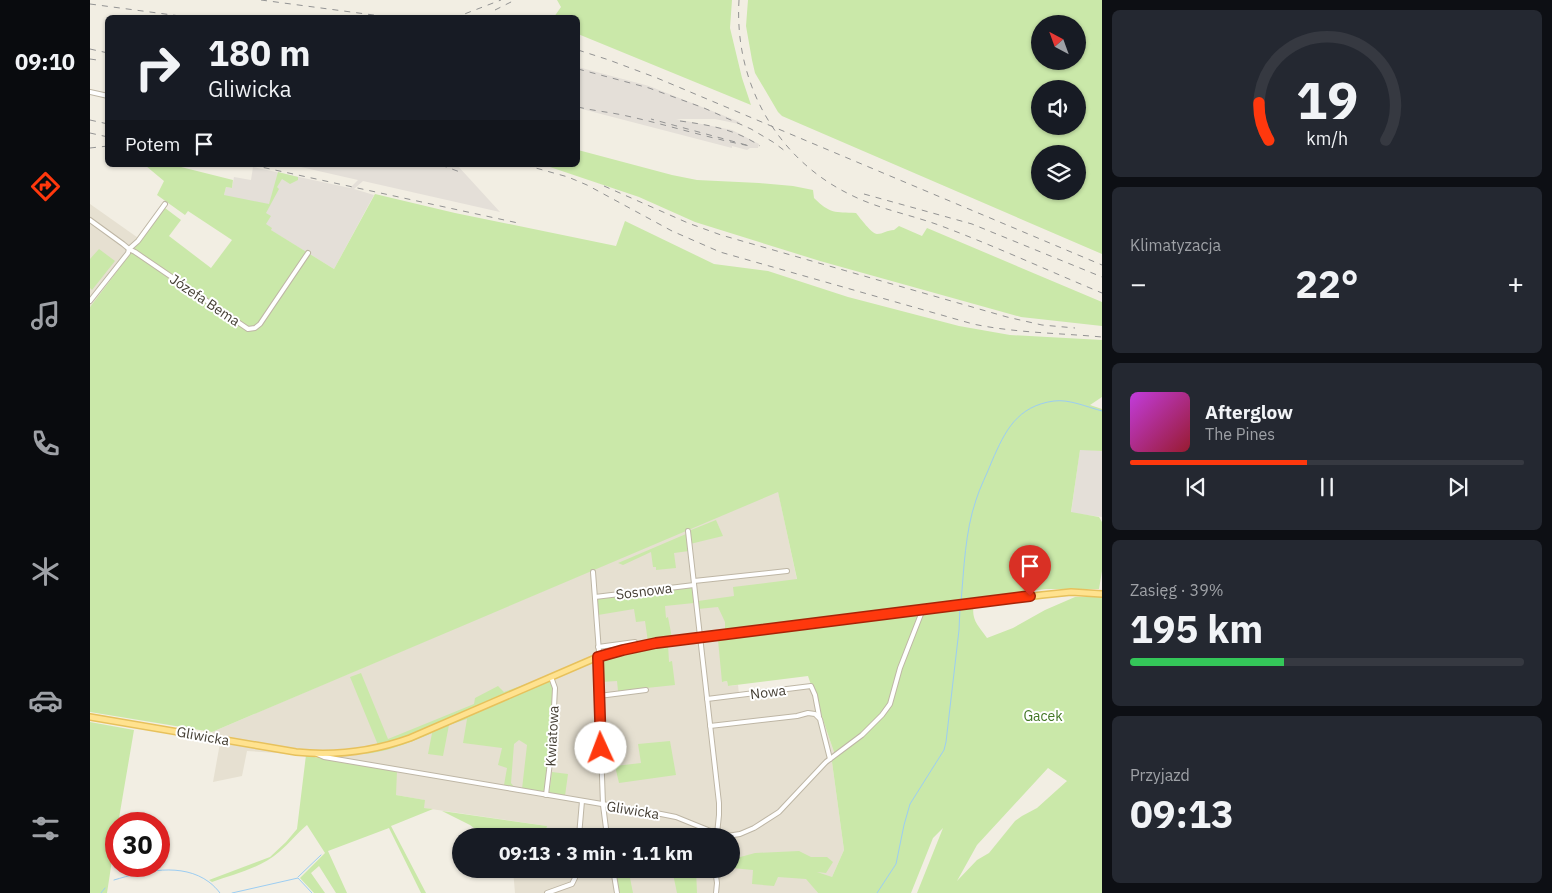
<!DOCTYPE html>
<html lang="pl">
<meta charset="utf-8">
<style>
body{margin:0;font-family:"IBM Plex Sans",sans-serif;background:#242831;color:#f1f3f6;height:100vh;display:flex;flex-direction:column;font-size:19px;white-space:nowrap}
*{box-sizing:border-box;margin:0}
p{font-size:16px;color:#9ea1a6}
.icon{flex:none;width:28px;height:28px;fill:none;stroke:currentColor;stroke-width:2;stroke-linecap:round;stroke-linejoin:round}
.map{position:relative;flex:1;overflow:hidden}
.panel{display:flex;flex-direction:column;gap:10px;padding:10px;background:#0d0f14;width:450px}
.panel>*{flex:none}
.top-card{position:absolute;left:15px;top:15px;width:475px;height:152px;border-radius:8px;box-shadow:0 1px 4px #0004;background:#171b24;color:#f1f3f6;overflow:hidden}
.needle{width:32px;rotate:319deg}
.buttons{position:absolute;left:941px;top:15px;display:grid;gap:10px}
.buttons a{display:grid;place-items:center;width:55px;height:55px;border-radius:50%;background:#171b24;box-shadow:0 1px 4px #0004;font-size:25px}
.speed{position:absolute;left:15px;top:812px;display:flex;gap:10px;font-size:25px;font-weight:700;text-align:center}
.speed>*{display:grid;place-content:center;width:65px;height:65px;border-radius:50%;background:#171b24;box-shadow:0 1px 4px #0004;line-height:1}
.speed .limit{border:8px solid #d22;background:#fff;color:#111}
.pin{position:absolute;display:grid;place-items:center;width:42px;height:42px;color:#fff;margin:-51px -21px;border-radius:50% 50% 50% 0;rotate:-45deg;box-shadow:0 0 5px #0007}
.pin .icon{rotate:45deg}
.me{position:absolute;width:55px;margin:-28px;rotate:358deg;stroke-linejoin:round;filter:drop-shadow(0 0 4px #0008)}
.turn{display:flex;align-items:center;gap:18px;height:105px;padding:0 20px;font-size:22px}
.turn .icon{width:65px;height:65px;stroke-width:2.5}
.turn b{display:block;font-size:35px;line-height:42px}
.then{display:flex;align-items:center;height:48px;padding:0 20px;background:#0003;gap:10px;font-size:19px}
.big{font-size:38px;font-weight:800;line-height:1.1}
.panel .widget{flex:1;display:flex;flex-direction:column;justify-content:center;gap:8px;min-width:0;padding:0 18px;border-radius:8px;background:#242831}
.panel .dial{align-items:center;gap:0}
.dial svg{height:130px;overflow:visible;fill:none;stroke:#363941;stroke-width:7;stroke-linecap:round;text-anchor:middle}
.dial text{fill:#f1f3f6;stroke:none}
.song{display:flex;align-items:center;gap:15px}
.cover{width:60px;height:60px;border-radius:8px;background:linear-gradient(135deg,hsl(290 70% 55%),hsl(350 70% 35%))}
.played{height:5px;border-radius:2px;background:linear-gradient(90deg,#ff380d 45%,#363941 45%)}
.keys{display:flex;justify-content:space-around;direction:ltr}
.heat{display:flex;justify-content:space-between;align-items:center;font-size:28px;direction:ltr}
.charge{height:8px;border-radius:4px;background:linear-gradient(90deg,#34c759 39%,#363941 0)}
.trip{position:absolute;left:362px;top:828px;width:288px;height:50px;border-radius:25px;background:#171b24;box-shadow:0 1px 4px #0004;font-weight:800;line-height:50px;text-align:center}
main{display:flex;flex:1;min-height:0}
.menu{display:flex;flex-direction:column;width:90px;justify-content:space-around;align-items:center;background:#090b0e;color:#9ea1a6}
.menu .icon{width:35px;height:35px}
.menu .active{color:#ff380d}
.menu b{font-size:22px;color:#f1f3f6}
.map>svg:first-child{display:block}
.residential{fill:#e6e0d1}
.industrial{fill:#e4dfd8}
.green{fill:#cae8a9;fill-rule:evenodd}
.lines{fill:none;stroke-linecap:round;stroke-linejoin:round}
.stream{stroke:#9ccdf2;stroke-width:1}
.minor-casing{stroke:#beb6a5;stroke-width:6}
.major-casing{stroke:#e7c15c;stroke-width:8}
.minor{stroke:#fff;stroke-width:4}
.major{stroke:#ffe28f;stroke-width:5}
.rail{stroke:#939393;stroke-width:1;stroke-dasharray:6 6;stroke-linecap:butt}
.route-casing{stroke:#a62408;stroke-width:12}
.route{stroke:#ff380d;stroke-width:9}
.labels{text-anchor:middle;dominant-baseline:central;stroke-width:4;stroke-linejoin:round;paint-order:stroke}
.street-label{font-size:14px;fill:#443e33;stroke:#fff}
.park-label{font-size:14px;fill:#427725;stroke:#fff}
</style>
<main>
<nav class="menu">
<b>09:10</b>
<svg class="icon active" aria-label="directions" viewBox="0 0 24 24"><path d="M12 3l9 9-9 9-9-9zM9 14v-3h6M13 9l2 2-2 2"/></svg>
<svg class="icon" aria-label="music" viewBox="0 0 24 24"><path d="M9 18V5l10-2v13"/><circle cx="6" cy="18" r="3"/><circle cx="16" cy="16" r="3"/></svg>
<svg class="icon" aria-label="phone" viewBox="0 0 24 24"><path d="M5 4h4l2 5-3 2q2 4 5 5l2-3 5 2v4C11 20 4 13 5 4z"/></svg>
<svg class="icon" aria-label="climate" viewBox="0 0 24 24"><path d="M12 3v18M4 7l16 10M4 17L20 7"/></svg>
<svg class="icon" aria-label="car" viewBox="0 0 24 24"><path d="M5 17H2v-5l4-1 3-4h7l3 4 3 1v5h-3M9 17h6M6 11h13"/><circle cx="7" cy="17" r="2"/><circle cx="17" cy="17" r="2"/></svg>
<svg class="icon" aria-label="filters" viewBox="0 0 24 24"><path d="M4 7h16M4 17h16"/><circle cx="9" cy="7" r="2"/><circle cx="15" cy="17" r="2"/></svg>
</nav>
<div class="map">
<svg width="1012" height="893" viewBox="0 0 1012 893">
<rect width="100%" height="100%" fill="#f2eee3"/>
<g class="residential">
<polygon points="0,204 51,240 0,307"/>
<polygon points="688,491 716,622 710,627 642,638 633,682 637,681 638,686 648,685 649,694 721,685 744,752 742,762 754,850 742,877 717,879 728,893 425,893 423,870 432,869 641,869 641,836 455,836 457,826 334,808 334,800 306,795 237,760 216,755 157,751 152,776 123,782 130,743 122,732"/>
</g>
<g class="industrial">
<polygon points="488,67 559,86 650,122 649,124 625,119 586,119 642,130 669,144 668,148 660,148 657,150 642,146 642,148 488,108"/>
<polygon points="202,165 367,165 410,212 273,181 264,189 284,195 244,269 169,223 134,195 136,187 142,188 144,177 161,180 163,167 260,188 268,180"/>
<polygon points="990,449 1012,451 1012,517 981,513"/>
</g>
<g class="green">
<polygon points="467,0 642,0 640,28 652,78 661,105 488,34 488,18 464,17 471,7"/>
<path d="M658 0H1012V254L692 116 688 112 665 73 662 60 656 26ZM950 24H988V61H950ZM950 89H988V126H950ZM950 154H988V191H950Z"/>
<path d="M488 150 582 175 607 180 669 183 703 186 723 190 724 198C740 214 745 212 766 213 770 218 782 234 787 234 793 234 797 230 804 230L809 226 832 236 837 228 1012 302V326L931 317 730 261 605 222 549 197 454 165H488Z"/>
<path d="M57 165H83L143 180 142 188 136 187 134 195 179 204 188 172 208 177V180L200 184 192 179 187 187 189 189 176 213 181 216 176 224 182 228 181 230 244 269 285 194 365 213 526 246 535 221 624 264 678 271 758 297 869 326 920 335 1012 340V397L1000 405 1012 409V451L990 450 981 512 1009 517 1012 522V571L1009 589H956L886 598C879 617 886 623 897 638L923 628 955 610 985 597H1012V893H827L853 828 843 838 821 893H728L716 879 688 877 684 886 662 884 663 870 642 868 643 859 665 853 709 851 721 857H737L743 862 736 873 727 872 742 877 754 850 742 762 744 752 718 676 638 686 637 681 632 682 628 640 710 627 716 622 635 632V622L628 607 608 609V601L644 596 643 587 707 579 688 492 122 732 0 712V307L75 208 91 220 79 236 121 268 142 240 98 211 95 215 67 195 74 181 56 166ZM958 768 977 781 947 808 932 816 925 821 899 853 887 860 867 881 887 845Z"/>
<polygon points="9,249 25,261 2,290 0,288 0,259"/>
<polygon points="626,520 633,536 600,544 600,534 601,530"/>
<polygon points="596,534 599,551 584,553 586,568 566,570 566,567 563,567 561,552 533,565 528,563"/>
<polygon points="603,587 604,603 575,606 576,618 578,617 582,638 558,642 555,621 546,622 544,609 508,615 507,599"/>
<polygon points="578,644 579,662 582,661 585,685 528,691 527,681 511,682 511,660 528,653"/>
<polygon points="271,673 298,739 384,704 385,698 408,686 414,692 450,679 421,692 309,740 288,745 260,677"/>
<path d="M461 680C466 694 463 711 462 727 460 749 459 771 455 793L432 789 437 745 429 740 424 744 421 783 424 787 414 785 417 768 408 765 412 748 373 743 377 719 359 725 353 756 338 754 342 733C324 741 283 758 264 753L295 748 329 738Z"/>
<polygon points="0,722 44,730 28,824 26,824 26,834 17,893 0,893"/>
<polygon points="580,741 586,775 529,783 525,766 551,763 548,744"/>
<path d="M216 755 237 760 307 771 306 795 335 800 334 808 343 809 301 826 336 893H331L299 828 238 851 257 893H246L229 866 221 873 235 893H224L210 878 235 853 217 825C207 833 199 844 189 852 171 868 144 874 122 882L119 880 180 857 196 842 207 829Z"/>
<polygon points="462,772 478,774 475,796 459,794"/>
<polygon points="352,811 457,826 455,836 394,836 380,825"/>
<polygon points="582,869 606,869 607,893 587,893"/>
<polygon points="539,873 543,893 529,893 526,875"/>
</g>
<g class="lines">
<g class="stream">
<path d="M871 602C874 569 875 532 886 500 890 487 897 474 902 461 915 431 927 406 964 401 979 399 997 407 1012 411"/>
<polyline points="208,877 231,855"/>
<path d="M24 880C54 871 92 862 119 882 123 885 127 889 130 893"/>
<polyline points="11,893 15,888"/>
<polyline points="142,893 208,878 222,893"/>
<polyline points="787,893 806,864 814,825 820,804 854,750 856,742 869,630 870,608"/>
</g>
<g class="minor-casing">
<g id="minor">
<polyline points="0,92 18,96"/>
<polyline points="0,220 33,244 39,249 45,252 158,329 165,328 170,324 218,253"/>
<polyline points="0,301 38,253 39,249 48,241 75,204"/>
<polyline points="598,531 629,803 629,815 627,834"/>
<polyline points="503,572 509,652 508,661 513,805 517,836"/>
<polyline points="604,581 697,571"/>
<polyline points="505,597 604,585"/>
<polyline points="508,647 545,642"/>
<polyline points="509,696 556,690"/>
<polyline points="617,699 721,686 725,695 729,716"/>
<polyline points="620,726 707,716 718,713 725,714 730,719 740,759"/>
<polyline points="227,754 234,757 571,814 586,817 628,834 637,836 650,834 664,828 689,812 736,762 772,735 792,715 800,704 810,668 833,609"/>
<polyline points="456,795 462,746 465,688 461,677"/>
<polyline points="489,836 492,801"/>
<polyline points="523,869 527,893"/>
<polyline points="625,869 627,883 626,893"/>
<polyline points="457,893 482,884 485,878 486,869"/>
</g>
</g>
<g class="major-casing">
<path id="major" d="M0 717 206 752C245 756 284 751 320 738L503 659 528 651 550 646 952 595 981 592 1012 594"/>
</g>
<use href="#minor" class="minor"/>
<use href="#major" class="major"/>
<g class="rail">
<polyline points="171,0 306,18"/>
<path d="M649 0C644 82 686 159 761 195 791 210 823 215 854 227 907 247 959 271 1012 293"/>
<polyline points="0,4 105,18"/>
<polyline points="405,10 425,0"/>
<polyline points="364,18 411,0"/>
<polyline points="0,49 18,53"/>
<polyline points="488,50 519,60 567,78 1012,265"/>
<polyline points="0,59 7,60"/>
<polyline points="488,69 559,88 614,108 661,129 683,142 695,151"/>
<path d="M488 107C504 111 520 112 537 116 578 125 618 138 660 146L561 119"/>
<polyline points="0,120 18,124"/>
<path d="M590 121C619 125 645 129 670 146"/>
<polyline points="0,133 18,137"/>
<polyline points="0,148 18,146"/>
<polyline points="162,165 428,223"/>
<polyline points="351,165 370,172"/>
<path d="M435 165 478 177 497 185 582 231 630 252 883 324C926 333 969 333 1012 337"/>
<polyline points="514,186 598,223 631,235 917,317 952,325 985,328"/>
<polyline points="774,194 882,224 1012,277"/>
</g>
</g>
<g class="lines">
<g class="route-casing">
<polyline id="route" points="511,748 508,657 533,650 566,643 940,596"/>
</g>
<use href="#route" class="route"/>
</g>
<g class="labels">
<g class="street-label">
<text transform="translate(115 300) rotate(34)">Józefa Bema</text>
<text transform="translate(554 591) rotate(-7)">Sosnowa</text>
<text transform="translate(678 692) rotate(-7)">Nowa</text>
<text transform="translate(113 736) rotate(10)">Gliwicka</text>
<text transform="translate(462 736) rotate(-87)">Kwiatowa</text>
<text transform="translate(543 810) rotate(9)">Gliwicka</text>
</g>
<g class="park-label">
<text x="953" y="716">Gacek</text>
</g>
</g>
</svg>
<div class="buttons">
<a><svg class="needle" viewBox="-14 -14 28 28"><path d="M0-13l5 13h-10z" fill="#e53935"/><path d="M0 13l5-13h-10z" fill="#9ea1a6"/></svg></a>
<a><svg class="icon" aria-label="sound" viewBox="0 0 24 24"><path d="M4 9h4l5-4v14l-5-4H4zM17 9q2 3 0 6"/></svg></a>
<a><svg class="icon" aria-label="layers" viewBox="0 0 24 24"><path d="M12 4l9 5-9 5-9-5zM3 14l9 5 9-5"/></svg></a>
</div>
<div class="speed"><div class="limit">30</div></div>
<div class="pin" style="left:940px;top:596px;background:#d93025"><svg class="icon" aria-label="arrive" viewBox="0 0 24 24"><path d="M6 21V4h12l-3 4 3 4H6"/></svg></div>
<svg class="me" style="left:511px;top:748px" viewBox="-20 -20 40 40"><circle r="19" fill="#fff"/><path d="M0-13L10 11 0 6-10 11z" fill="#ff380d"/></svg>
<div class="trip">09:13 · 3 min · 1.1 km</div>
<div class="top-card">
<div class="turn"><svg class="icon" aria-label="right" viewBox="0 0 24 24"><path d="M7 20v-9h11M14 6l5 5-5 5"/></svg><div><b>180 m</b>Gliwicka</div></div>
<div class="then">Potem<svg class="icon" aria-label="arrive" viewBox="0 0 24 24"><path d="M6 21V4h12l-3 4 3 4H6"/></svg></div>
</div>
</div>
<section class="panel">
<div class="widget dial"><svg viewBox="0 0 100 80">
<path d="M14 69A42 42 0 1 1 86 69"/>
<path d="M14 69A42 42 0 0 1 8 46" stroke="#ff380d"/>
<text x="50" y="56" font-size="32" font-weight="700">19</text>
<text x="50" y="72" font-size="11">km/h</text>
</svg></div>
<div class="widget"><p>Klimatyzacja</p>
<div class="heat"><a>−</a><b class="big">22°</b><a>+</a></div>
</div>
<div class="widget">
<div class="song"><i class="cover"></i><div><b>Afterglow</b><p>The Pines</p></div></div>
<div class="played"></div>
<div class="keys"><svg class="icon" aria-label="previous" viewBox="0 0 24 24"><path d="M18 5L8 12l10 7zM5 5v14"/></svg><svg class="icon" aria-label="pause" viewBox="0 0 24 24"><path d="M8 5v14M16 5v14"/></svg><svg class="icon" aria-label="next" viewBox="0 0 24 24"><path d="M6 5l10 7-10 7zM19 5v14"/></svg></div>
</div>
<div class="widget"><p>Zasięg · 39%</p><b class="big">195 km</b><div class="charge"></div></div>
<div class="widget"><p>Przyjazd</p><b class="big">09:13</b></div>
</section>
</main>
